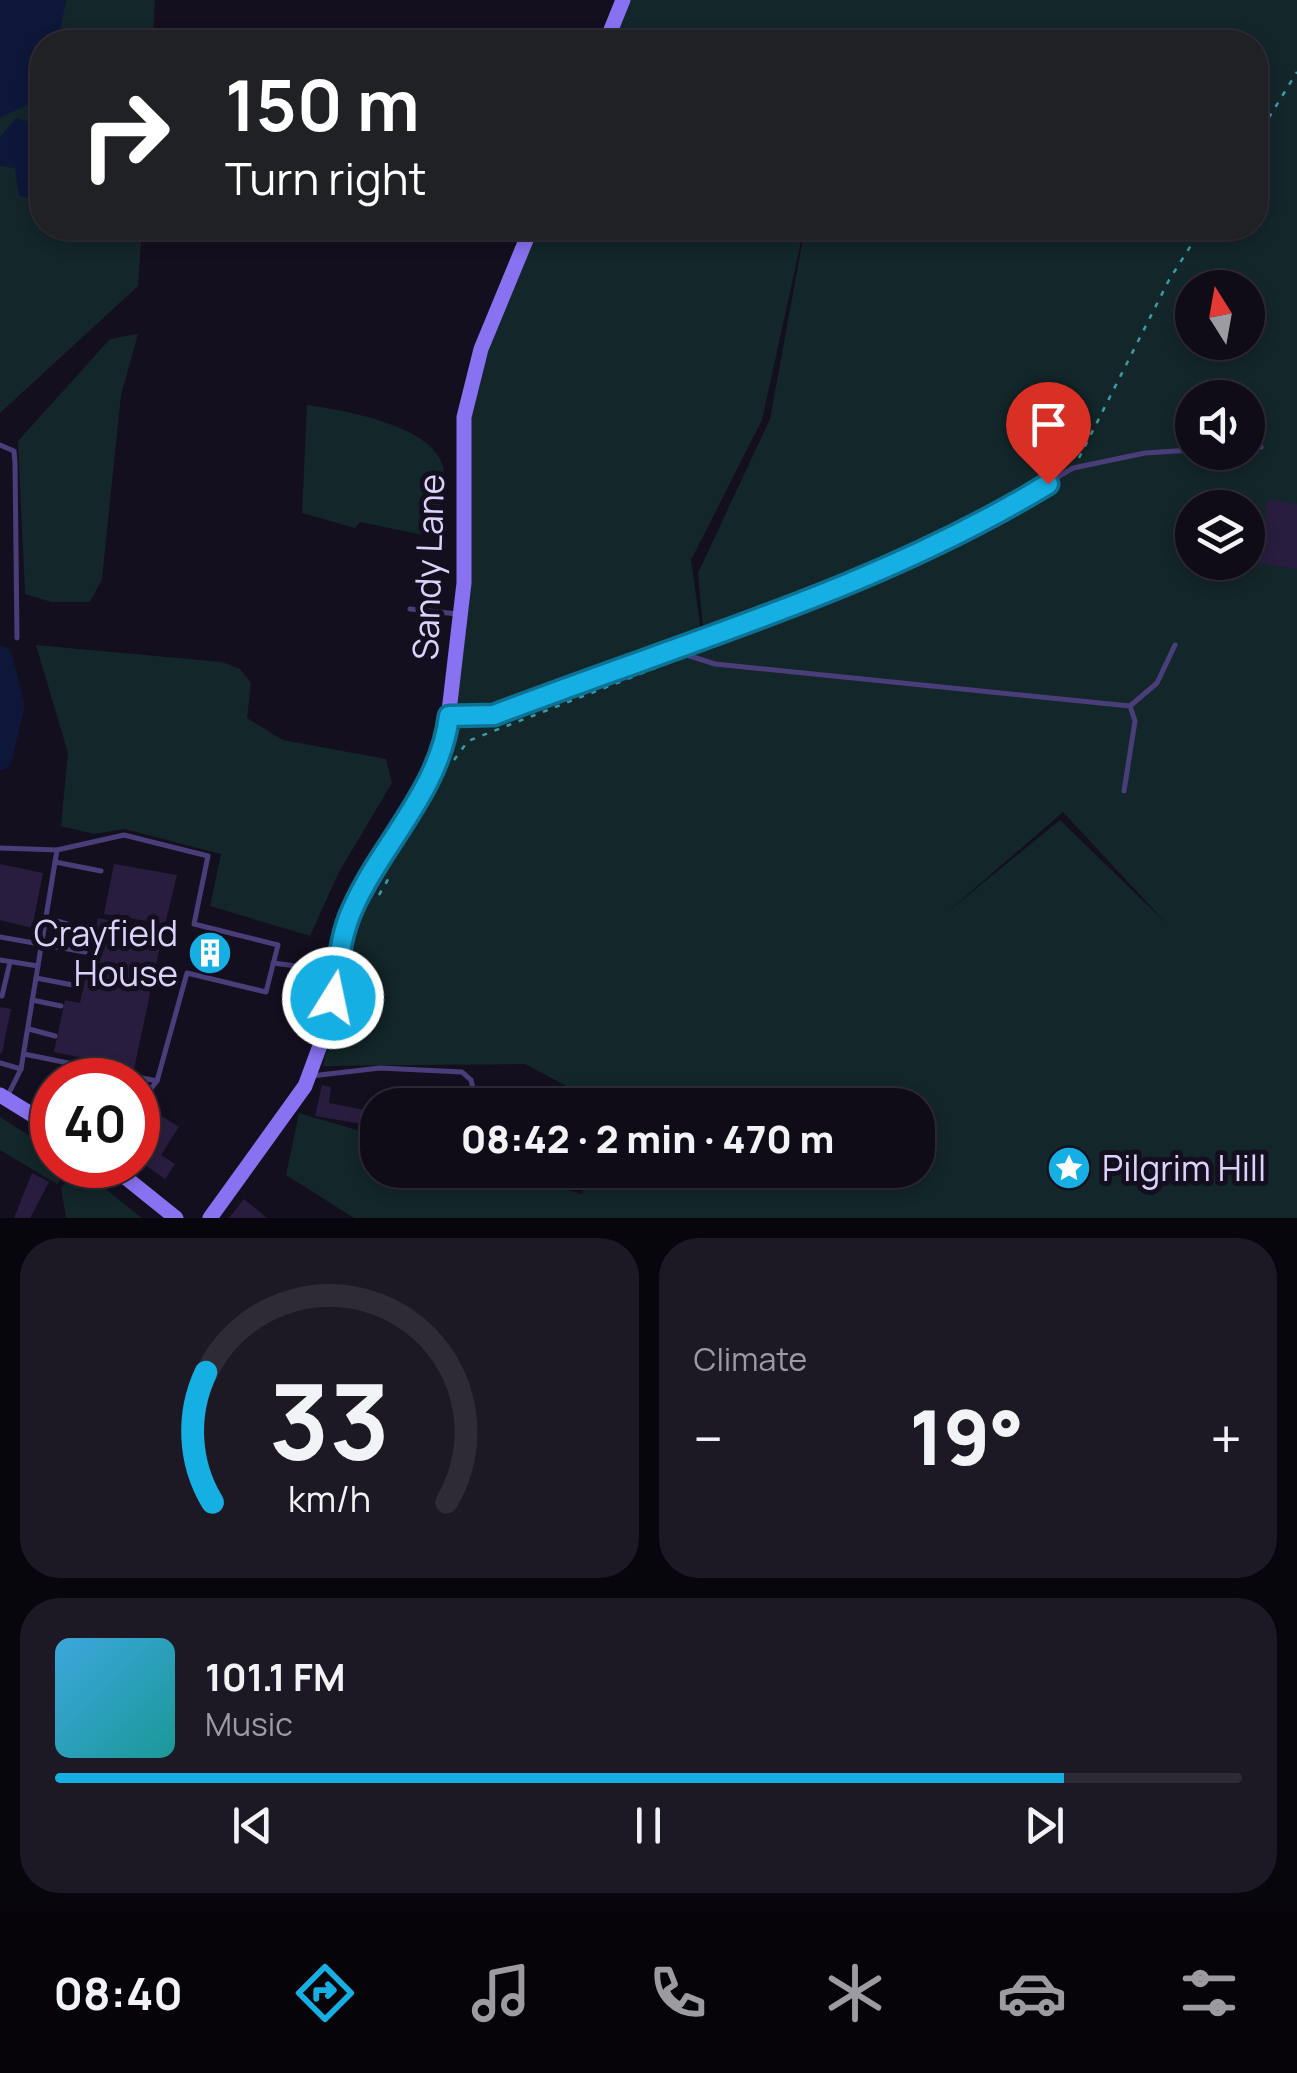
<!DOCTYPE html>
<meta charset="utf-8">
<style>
body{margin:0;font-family:Manrope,sans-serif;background:#1d1924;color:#f1f3f6;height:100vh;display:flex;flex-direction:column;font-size:38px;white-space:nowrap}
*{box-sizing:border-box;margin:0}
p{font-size:32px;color:#9b9ba1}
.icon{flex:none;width:55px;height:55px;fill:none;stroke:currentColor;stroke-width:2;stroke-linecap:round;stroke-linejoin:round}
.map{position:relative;height:1218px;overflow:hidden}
.drawer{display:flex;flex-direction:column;gap:20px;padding:20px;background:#08060d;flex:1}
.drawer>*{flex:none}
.top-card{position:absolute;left:30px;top:30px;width:1238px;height:210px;border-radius:40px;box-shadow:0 5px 15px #0003,0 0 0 2px #2f2b36;background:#202124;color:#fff;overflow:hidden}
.needle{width:65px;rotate:349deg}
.tools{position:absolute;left:1175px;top:270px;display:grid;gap:20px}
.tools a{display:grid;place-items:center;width:90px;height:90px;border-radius:50%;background:#0f0b17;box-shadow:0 5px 15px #0003,0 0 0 2px #2f2b36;font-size:50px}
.speed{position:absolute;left:30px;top:1058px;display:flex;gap:20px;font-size:50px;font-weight:700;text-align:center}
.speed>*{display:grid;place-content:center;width:130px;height:130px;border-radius:50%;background:#0f0b17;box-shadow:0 5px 15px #0003,0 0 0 2px #2f2b36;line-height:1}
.speed .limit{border:15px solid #d22;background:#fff;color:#111}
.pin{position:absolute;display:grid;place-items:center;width:85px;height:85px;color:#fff;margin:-102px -42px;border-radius:50% 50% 50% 0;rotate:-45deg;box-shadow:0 0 10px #0007}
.pin .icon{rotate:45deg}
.me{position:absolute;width:110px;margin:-55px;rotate:10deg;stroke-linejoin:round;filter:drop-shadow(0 0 8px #0008)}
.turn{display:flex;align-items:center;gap:35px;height:210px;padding:0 30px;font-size:45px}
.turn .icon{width:130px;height:130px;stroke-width:2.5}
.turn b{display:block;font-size:70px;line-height:85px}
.big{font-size:75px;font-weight:800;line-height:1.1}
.drawer .tile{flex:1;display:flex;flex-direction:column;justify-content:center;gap:15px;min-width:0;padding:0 35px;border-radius:40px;background:#1d1924}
.drawer .dial{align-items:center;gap:0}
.dial svg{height:260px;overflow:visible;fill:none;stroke:#2f2b36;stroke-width:7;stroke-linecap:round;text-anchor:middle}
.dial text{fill:#f1f3f6;stroke:none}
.song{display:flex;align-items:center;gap:30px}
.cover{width:120px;height:120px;border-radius:15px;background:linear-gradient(135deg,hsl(200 70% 55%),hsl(180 70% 35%))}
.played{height:10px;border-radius:5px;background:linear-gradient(90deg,#16afe3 85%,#2f2b36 85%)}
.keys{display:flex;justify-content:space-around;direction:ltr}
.heat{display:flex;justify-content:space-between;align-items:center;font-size:55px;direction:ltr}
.drawer .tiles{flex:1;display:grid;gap:20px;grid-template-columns:1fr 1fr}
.tile:last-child{grid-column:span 2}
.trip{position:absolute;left:360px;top:1088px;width:575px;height:100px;border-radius:40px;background:#0f0b17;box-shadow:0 5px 15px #0003,0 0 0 2px #2f2b36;font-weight:800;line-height:100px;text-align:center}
.tabs{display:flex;height:160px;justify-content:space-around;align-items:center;background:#060409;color:#9b9ba1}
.tabs .icon{width:70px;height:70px}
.tabs .on{color:#16afe3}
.tabs b{font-size:45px;color:#f1f3f6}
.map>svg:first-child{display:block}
.green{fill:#132629;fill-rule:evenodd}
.water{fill:#0e1739}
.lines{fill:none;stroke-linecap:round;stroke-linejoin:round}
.river{stroke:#0e1739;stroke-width:25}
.building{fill:#291d3f}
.path{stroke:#399da7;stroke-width:2.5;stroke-dasharray:5 8;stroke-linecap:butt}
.lane{stroke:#4a3e7a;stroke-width:5}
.secondary{stroke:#8872f1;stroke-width:15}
.route-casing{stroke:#0e7294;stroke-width:25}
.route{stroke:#16afe3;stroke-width:18}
.labels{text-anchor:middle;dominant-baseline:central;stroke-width:10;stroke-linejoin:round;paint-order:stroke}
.street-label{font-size:35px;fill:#ddd2fb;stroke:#140f1f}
.poi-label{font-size:35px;fill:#ddd2fb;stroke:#140f1f;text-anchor:end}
</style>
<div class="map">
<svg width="1297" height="1218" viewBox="0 0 1297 1218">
<rect width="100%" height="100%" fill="#140f1f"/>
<g class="green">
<polygon points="0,0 155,0 153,42 42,42 42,228 142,228 138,286 0,413"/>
<path d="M629 0H1297V1218H354L286 1175 299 1113 377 1136 378 1170H498L582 1194 588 1170H918V1105H602L525 1064 323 1066 334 1024 348 925 454 719 496 718 704 640 698 573 770 419 805 228H1255V42H611ZM1192 288H1248V342H1192ZM1192 398H1248V452H1192ZM1192 508H1248V562H1192ZM1063 812 1166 923 1060 820 945 914Z"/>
<polygon points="533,228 804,228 762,420 691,560 701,631 494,712 453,712 465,417 483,349"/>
<polygon points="138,334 121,395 102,579 90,602 51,602 25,594 18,441 110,339"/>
<path d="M307 405C344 410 426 425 441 461 448 476 442 493 440 509L432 512 428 536 360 522 355 528 302 513Z"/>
<polygon points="36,645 222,662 240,669 251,683 247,718 283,740 386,759 392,783 339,872 310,936 210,906 221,854 124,829 94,834 61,826 68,753"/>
<polygon points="0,1117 52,1150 52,1165 74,1165 57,1184 0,1150"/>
<polygon points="78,1167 142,1218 66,1218 61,1188"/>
</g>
<g class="water">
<polygon points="0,0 66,0 59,38 37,46 38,73 29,104 0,118"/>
<path d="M16 118C53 123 43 173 42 200L19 196 15 168 0 166V137Z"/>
</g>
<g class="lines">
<polyline class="river" points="0,658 12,706 0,757"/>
</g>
<g class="building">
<polygon points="1268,499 1297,504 1297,569 1258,563"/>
<polygon points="0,864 43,873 32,928 0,920"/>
<polygon points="114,864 177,875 165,924 104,914"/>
<polygon points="98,918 163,932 134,1069 54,1052 65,1000 80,1003"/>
<polygon points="196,936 232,946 225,969 189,960"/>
<polygon points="0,1007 11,1009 2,1053 0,1053"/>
<polygon points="322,1085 331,1087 329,1103 369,1111 368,1125 315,1116"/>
<polygon points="160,1115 179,1127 161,1155 175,1164 165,1179 138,1160 138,1137 143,1141"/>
<polygon points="32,1173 49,1182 30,1218 14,1218"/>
<polygon points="244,1199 267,1218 229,1218"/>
</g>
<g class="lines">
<g class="path">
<polyline points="1255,140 1297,72"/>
<polyline points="1079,458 1169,280 1202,228"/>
<polyline points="454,760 468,741 671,662"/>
<polyline points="379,895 390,876"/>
</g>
<g class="lane">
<polyline points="0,445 14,451 15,463 17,638"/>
<polyline points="1248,447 1261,447"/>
<polyline points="410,609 458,614"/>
<polyline points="671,650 715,664 1130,706 1135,721 1124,791"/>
<polyline points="1130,706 1157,683 1175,645"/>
<polyline points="452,716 493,715 869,577 946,543 1073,468 1145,453 1192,450"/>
<polyline points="0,848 57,850 21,1069 8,1095"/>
<polyline points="57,850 124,835 208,856 194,924 278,945 266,992 187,973 157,1081 138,1105"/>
<polyline points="55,862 101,871"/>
<polyline points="46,918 92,931"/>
<polyline points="0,937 85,952"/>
<polyline points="0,960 38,966"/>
<polyline points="273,963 335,971"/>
<polyline points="36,978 78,986"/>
<polyline points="2,996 10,962"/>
<polyline points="32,1000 61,1006"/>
<polyline points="29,1029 55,1036"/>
<polyline points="24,1054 157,1081"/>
<polyline points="0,1063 21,1069"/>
<polyline points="311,1076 380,1068 462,1072 471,1080 477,1105"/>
</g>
<g class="secondary">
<polyline points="606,42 623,0"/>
<polyline points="0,1095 52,1127"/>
<polyline points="110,1165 176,1218"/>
<polyline points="210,1218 305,1086 328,1024 354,904 417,803 446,737 464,583 464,417 481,349 531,228"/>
</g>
</g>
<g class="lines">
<g class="route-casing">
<path id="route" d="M333 998C338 968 340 935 353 908 382 843 440 790 449 716L494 715C681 643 876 589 1048 484"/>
</g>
<use href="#route" class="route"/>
</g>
<defs>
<g id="building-disc" transform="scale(2.25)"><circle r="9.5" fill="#16afe3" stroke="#140f1f"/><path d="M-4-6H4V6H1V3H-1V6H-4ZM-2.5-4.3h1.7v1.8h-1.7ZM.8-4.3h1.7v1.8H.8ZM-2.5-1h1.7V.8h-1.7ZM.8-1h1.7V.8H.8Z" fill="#fff"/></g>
<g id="sight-disc" transform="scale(2.25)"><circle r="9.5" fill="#16afe3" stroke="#140f1f"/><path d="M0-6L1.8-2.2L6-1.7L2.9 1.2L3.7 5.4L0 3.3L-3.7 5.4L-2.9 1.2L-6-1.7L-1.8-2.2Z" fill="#fff"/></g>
</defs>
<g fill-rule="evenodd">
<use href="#building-disc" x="210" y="953"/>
<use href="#sight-disc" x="1069" y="1168"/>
</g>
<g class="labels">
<g class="street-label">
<text transform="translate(428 567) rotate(-88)">Sandy Lane</text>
</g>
<g class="poi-label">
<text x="178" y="933">Crayfield<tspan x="178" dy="40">House</tspan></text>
<text x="1102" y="1168" text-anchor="start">Pilgrim Hill</text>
</g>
</g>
</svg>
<div class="tools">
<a><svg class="needle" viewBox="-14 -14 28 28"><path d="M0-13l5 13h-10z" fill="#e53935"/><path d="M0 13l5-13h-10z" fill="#9b9ba1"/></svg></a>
<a><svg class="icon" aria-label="sound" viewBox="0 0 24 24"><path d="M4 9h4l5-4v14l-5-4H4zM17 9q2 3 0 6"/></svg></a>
<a><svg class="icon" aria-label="layers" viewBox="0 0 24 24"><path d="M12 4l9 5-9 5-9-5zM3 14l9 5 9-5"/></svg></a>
</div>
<div class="speed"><div class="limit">40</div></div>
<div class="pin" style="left:1048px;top:484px;background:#d93025"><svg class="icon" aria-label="arrive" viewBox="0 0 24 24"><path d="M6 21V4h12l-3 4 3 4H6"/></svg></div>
<svg class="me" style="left:333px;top:998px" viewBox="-20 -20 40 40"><circle r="17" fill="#16afe3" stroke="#fff" stroke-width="3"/><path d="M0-11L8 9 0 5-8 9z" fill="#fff"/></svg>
<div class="trip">08:42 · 2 min · 470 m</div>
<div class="top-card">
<div class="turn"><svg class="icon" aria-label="right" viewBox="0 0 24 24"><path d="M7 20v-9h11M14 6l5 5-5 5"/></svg><div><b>150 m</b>Turn right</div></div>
</div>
</div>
<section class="drawer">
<div class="tiles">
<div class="tile dial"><svg viewBox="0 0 100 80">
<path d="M14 69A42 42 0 1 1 86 69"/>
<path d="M14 69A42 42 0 0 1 12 29" stroke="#16afe3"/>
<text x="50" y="56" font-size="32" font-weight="700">33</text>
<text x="50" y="72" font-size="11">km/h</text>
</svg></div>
<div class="tile"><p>Climate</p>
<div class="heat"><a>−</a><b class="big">19°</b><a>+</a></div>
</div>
<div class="tile">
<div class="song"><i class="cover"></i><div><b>101.1 FM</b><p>Music</p></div></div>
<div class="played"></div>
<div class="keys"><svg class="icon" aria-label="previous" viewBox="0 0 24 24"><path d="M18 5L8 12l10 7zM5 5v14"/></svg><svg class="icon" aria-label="pause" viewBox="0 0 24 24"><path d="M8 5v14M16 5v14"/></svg><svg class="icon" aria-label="next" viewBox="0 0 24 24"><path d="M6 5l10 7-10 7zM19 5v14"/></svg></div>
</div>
</div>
</section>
<nav class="tabs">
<b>08:40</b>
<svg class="icon on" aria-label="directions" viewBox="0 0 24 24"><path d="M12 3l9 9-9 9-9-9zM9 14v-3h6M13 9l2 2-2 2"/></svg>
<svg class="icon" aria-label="music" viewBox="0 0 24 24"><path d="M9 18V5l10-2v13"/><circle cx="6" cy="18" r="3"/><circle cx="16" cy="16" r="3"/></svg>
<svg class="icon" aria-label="phone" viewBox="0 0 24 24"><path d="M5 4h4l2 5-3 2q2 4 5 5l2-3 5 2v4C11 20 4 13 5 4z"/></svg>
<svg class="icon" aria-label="climate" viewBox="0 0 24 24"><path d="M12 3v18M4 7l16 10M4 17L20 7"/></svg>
<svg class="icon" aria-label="car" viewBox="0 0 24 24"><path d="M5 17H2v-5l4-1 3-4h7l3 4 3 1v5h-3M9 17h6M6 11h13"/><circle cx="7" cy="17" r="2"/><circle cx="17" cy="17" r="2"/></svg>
<svg class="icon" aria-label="filters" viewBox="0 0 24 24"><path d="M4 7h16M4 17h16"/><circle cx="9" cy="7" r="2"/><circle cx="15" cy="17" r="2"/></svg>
</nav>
